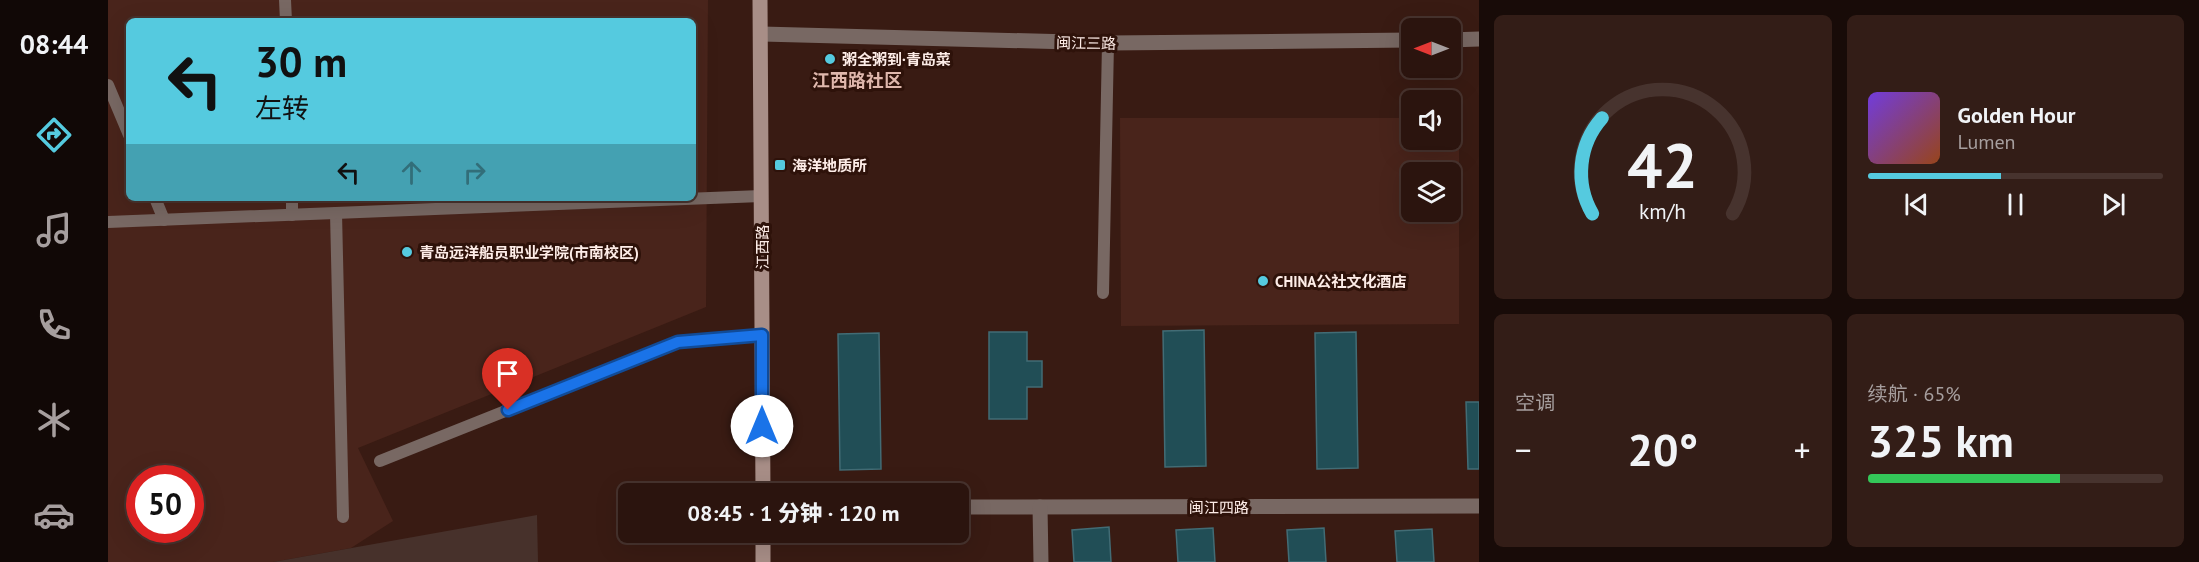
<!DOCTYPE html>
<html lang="zh">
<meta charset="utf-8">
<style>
body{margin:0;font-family:"PT Sans","Noto Sans SC",sans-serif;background:#331d17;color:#f1f3f6;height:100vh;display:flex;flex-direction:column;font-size:22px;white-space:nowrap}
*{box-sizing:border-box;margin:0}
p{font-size:20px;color:#a69e9e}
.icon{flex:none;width:33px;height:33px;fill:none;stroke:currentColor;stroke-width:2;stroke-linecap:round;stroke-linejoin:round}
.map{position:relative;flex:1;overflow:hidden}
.details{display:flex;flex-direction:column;gap:15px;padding:15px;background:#180b08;width:720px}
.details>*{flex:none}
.top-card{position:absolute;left:18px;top:18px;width:570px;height:183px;border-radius:9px;box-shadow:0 6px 24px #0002,0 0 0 2px #47332e;background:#55cadf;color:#111;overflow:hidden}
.needle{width:39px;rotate:270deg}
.fabs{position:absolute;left:1293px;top:18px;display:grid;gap:12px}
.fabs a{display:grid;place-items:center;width:60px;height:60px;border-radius:9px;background:#2b140e;box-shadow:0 6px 24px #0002,0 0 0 2px #47332e;font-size:30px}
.speed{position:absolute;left:18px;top:465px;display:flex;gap:12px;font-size:30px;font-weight:700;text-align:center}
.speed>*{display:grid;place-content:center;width:78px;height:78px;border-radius:50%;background:#2b140e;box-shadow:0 6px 24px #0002,0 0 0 2px #47332e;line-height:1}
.speed .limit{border:9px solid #d22;background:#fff;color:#111}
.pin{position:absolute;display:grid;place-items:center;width:51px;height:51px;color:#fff;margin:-62px -26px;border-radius:50% 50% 50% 0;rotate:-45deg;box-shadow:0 0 6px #0007}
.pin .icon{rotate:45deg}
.me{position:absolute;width:66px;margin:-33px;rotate:0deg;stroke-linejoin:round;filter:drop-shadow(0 0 4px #0008)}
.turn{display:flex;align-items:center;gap:21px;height:126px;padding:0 30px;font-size:27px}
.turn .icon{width:78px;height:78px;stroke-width:2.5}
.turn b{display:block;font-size:42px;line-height:51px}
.lanes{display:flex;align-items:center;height:57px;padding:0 30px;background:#0003;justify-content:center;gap:30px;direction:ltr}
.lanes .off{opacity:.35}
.big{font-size:45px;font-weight:800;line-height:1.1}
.details .tile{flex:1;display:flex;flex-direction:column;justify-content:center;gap:9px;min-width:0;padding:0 21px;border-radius:9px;background:#331d17}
.details .dial{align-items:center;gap:0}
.dial svg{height:156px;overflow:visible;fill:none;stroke:#47332e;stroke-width:7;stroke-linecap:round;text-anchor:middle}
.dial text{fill:#f1f3f6;stroke:none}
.song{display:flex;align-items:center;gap:18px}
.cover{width:72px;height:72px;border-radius:9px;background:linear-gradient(135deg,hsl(260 70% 55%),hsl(20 70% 35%))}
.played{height:6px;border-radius:3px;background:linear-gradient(90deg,#55cadf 45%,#47332e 45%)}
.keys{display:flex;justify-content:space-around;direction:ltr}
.heat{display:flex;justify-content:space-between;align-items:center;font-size:33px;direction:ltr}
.charge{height:9px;border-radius:4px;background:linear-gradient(90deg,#34c759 65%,#47332e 0)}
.details .tiles{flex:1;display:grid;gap:15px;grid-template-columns:repeat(2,1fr)}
.trip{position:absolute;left:510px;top:483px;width:351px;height:60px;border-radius:9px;background:#2b140e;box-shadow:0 6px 24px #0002,0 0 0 2px #47332e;font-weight:800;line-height:60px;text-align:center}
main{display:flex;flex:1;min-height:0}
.tabs{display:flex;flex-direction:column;width:108px;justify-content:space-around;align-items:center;background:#110806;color:#a69e9e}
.tabs .icon{width:42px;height:42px}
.tabs .active{color:#55cadf}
.tabs b{font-size:27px;color:#f1f3f6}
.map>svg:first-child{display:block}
.built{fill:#49241b;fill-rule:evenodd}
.green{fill:#47312b}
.building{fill:#214e56;stroke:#426c75;stroke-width:1.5}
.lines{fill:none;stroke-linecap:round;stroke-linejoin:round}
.lane{stroke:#786863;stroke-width:12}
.street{stroke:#786863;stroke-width:15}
.secondary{stroke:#a88e87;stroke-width:15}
.route-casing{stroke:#114b97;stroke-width:15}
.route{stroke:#1a73e8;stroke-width:10}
.poi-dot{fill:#55cadf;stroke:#2e120a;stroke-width:2}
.labels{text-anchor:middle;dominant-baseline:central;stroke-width:6;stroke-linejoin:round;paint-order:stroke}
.street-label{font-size:15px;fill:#fdece7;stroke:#2e120a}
.poi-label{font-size:15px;font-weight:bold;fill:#fdece7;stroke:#2e120a;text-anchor:start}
.quarter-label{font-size:18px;font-weight:bold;fill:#dfb7ac;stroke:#2e120a}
</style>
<main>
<nav class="tabs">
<b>08:44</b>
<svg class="icon active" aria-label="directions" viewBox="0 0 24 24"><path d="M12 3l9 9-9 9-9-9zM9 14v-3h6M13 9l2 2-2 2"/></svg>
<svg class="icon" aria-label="music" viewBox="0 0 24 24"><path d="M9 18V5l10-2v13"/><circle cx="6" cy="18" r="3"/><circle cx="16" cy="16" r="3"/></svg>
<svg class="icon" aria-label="phone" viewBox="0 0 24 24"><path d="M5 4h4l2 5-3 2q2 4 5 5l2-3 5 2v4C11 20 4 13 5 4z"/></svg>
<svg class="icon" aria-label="climate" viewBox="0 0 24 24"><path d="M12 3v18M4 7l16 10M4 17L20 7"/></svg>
<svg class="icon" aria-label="car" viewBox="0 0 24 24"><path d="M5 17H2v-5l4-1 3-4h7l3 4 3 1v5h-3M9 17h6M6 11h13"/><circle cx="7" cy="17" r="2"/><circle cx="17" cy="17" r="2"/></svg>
</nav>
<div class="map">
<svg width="1371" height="562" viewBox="0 0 1371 562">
<rect width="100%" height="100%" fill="#391b13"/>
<g class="built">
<path d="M0 0H600L598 307 250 448 285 521 243 548 165 562H0ZM21 21H585V198H21ZM32 478H82V530H32Z"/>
<path d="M1012 118H1303L1304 140H1342L1343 118H1351V324L1013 326ZM1304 172H1342V212H1304Z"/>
</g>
<polygon class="green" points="429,515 430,562 165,562"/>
<g class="building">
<polygon points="1096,330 1098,466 1057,467 1055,331"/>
<polygon points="881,332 919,332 919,361 934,361 934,387 919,387 919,419 881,419"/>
<polygon points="1248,332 1250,468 1209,469 1207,333"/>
<polygon points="771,333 773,469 732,470 730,334"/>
<polygon points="1358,402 1371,402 1371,469 1360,469"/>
<polygon points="1001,527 1003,562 966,562 964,530"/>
<polygon points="1105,528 1107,562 1070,562 1068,530"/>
<polygon points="1216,528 1218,562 1181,562 1179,530"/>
<polygon points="1324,529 1326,562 1289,562 1287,531"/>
</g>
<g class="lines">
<g class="lane">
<polyline points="177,0 178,21"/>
<polyline points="0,85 21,135"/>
<polyline points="47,198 56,220"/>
<polyline points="184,198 184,215"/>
<polyline points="228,213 235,517"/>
<polyline points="0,222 653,196"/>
<polyline points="995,293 1000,43"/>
<polyline points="272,461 570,342 654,335"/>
</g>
<g class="street">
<polyline points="653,34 1000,43 1304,40"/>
<polyline points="1342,40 1371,39"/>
<polyline points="850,507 1371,506"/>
<polyline points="932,507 933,562"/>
</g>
<g class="secondary">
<polyline points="652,0 655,494"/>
<polyline points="655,532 655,562"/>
</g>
</g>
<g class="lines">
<g class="route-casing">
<polyline id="route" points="400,410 570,342 654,335 654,426"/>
</g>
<use href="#route" class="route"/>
</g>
<g class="poi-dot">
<circle cx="722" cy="59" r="6"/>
<rect x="666" y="159" width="12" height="12" rx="3"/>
<circle cx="299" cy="252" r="6"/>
<circle cx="1155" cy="281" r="6"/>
</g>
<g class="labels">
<g class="street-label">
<text transform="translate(978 43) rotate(1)">闽江三路</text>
<text transform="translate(654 247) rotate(-90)">江西路</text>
<text x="1111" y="507">闽江四路</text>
</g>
<g class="poi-label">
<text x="734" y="59">粥全粥到·青岛菜</text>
<text x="684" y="165">海洋地质所</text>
<text x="311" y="252">青岛远洋船员职业学院(市南校区)</text>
<text x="1167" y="281">CHINA公社文化酒店</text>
</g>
<g class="quarter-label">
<text x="749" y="80">江西路社区</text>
</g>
</g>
</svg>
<div class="fabs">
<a><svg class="needle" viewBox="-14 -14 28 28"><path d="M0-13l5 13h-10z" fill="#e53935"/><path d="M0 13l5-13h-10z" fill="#a69e9e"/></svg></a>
<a><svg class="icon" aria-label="sound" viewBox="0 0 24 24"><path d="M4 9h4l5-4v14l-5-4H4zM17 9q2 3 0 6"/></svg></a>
<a><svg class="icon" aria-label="layers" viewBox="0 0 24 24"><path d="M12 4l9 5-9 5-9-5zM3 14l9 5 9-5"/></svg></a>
</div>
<div class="speed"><div class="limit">50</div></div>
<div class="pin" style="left:400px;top:410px;background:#d93025"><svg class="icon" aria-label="arrive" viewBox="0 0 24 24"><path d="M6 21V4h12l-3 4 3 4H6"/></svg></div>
<svg class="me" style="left:654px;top:426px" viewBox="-20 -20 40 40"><circle r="19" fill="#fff"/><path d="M0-13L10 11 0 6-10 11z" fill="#1a73e8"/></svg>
<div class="trip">08:45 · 1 分钟 · 120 m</div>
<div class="top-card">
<div class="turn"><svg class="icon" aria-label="left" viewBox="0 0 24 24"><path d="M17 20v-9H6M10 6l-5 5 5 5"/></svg><div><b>30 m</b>左转</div></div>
<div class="lanes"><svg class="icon" aria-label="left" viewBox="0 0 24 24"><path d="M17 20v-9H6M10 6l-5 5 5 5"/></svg><svg class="icon off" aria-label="ahead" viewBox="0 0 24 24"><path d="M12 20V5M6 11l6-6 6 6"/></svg><svg class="icon off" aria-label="right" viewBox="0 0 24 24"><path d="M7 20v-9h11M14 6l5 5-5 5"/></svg></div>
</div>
</div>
<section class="details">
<div class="tiles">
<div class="tile dial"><svg viewBox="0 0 100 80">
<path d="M14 69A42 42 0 1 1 86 69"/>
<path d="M14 69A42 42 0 0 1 19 20" stroke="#55cadf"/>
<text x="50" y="56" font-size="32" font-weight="700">42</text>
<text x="50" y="72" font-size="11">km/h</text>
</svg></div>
<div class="tile">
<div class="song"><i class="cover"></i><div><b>Golden Hour</b><p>Lumen</p></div></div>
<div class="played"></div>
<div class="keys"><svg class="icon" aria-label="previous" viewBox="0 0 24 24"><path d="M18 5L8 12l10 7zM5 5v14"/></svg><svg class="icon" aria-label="pause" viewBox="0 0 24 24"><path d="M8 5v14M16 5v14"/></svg><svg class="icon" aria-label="next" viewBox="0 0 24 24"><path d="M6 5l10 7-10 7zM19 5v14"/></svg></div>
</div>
<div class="tile"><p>空调</p>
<div class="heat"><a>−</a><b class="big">20°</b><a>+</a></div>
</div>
<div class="tile"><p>续航 · 65%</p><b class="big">325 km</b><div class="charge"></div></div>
</div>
</section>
</main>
